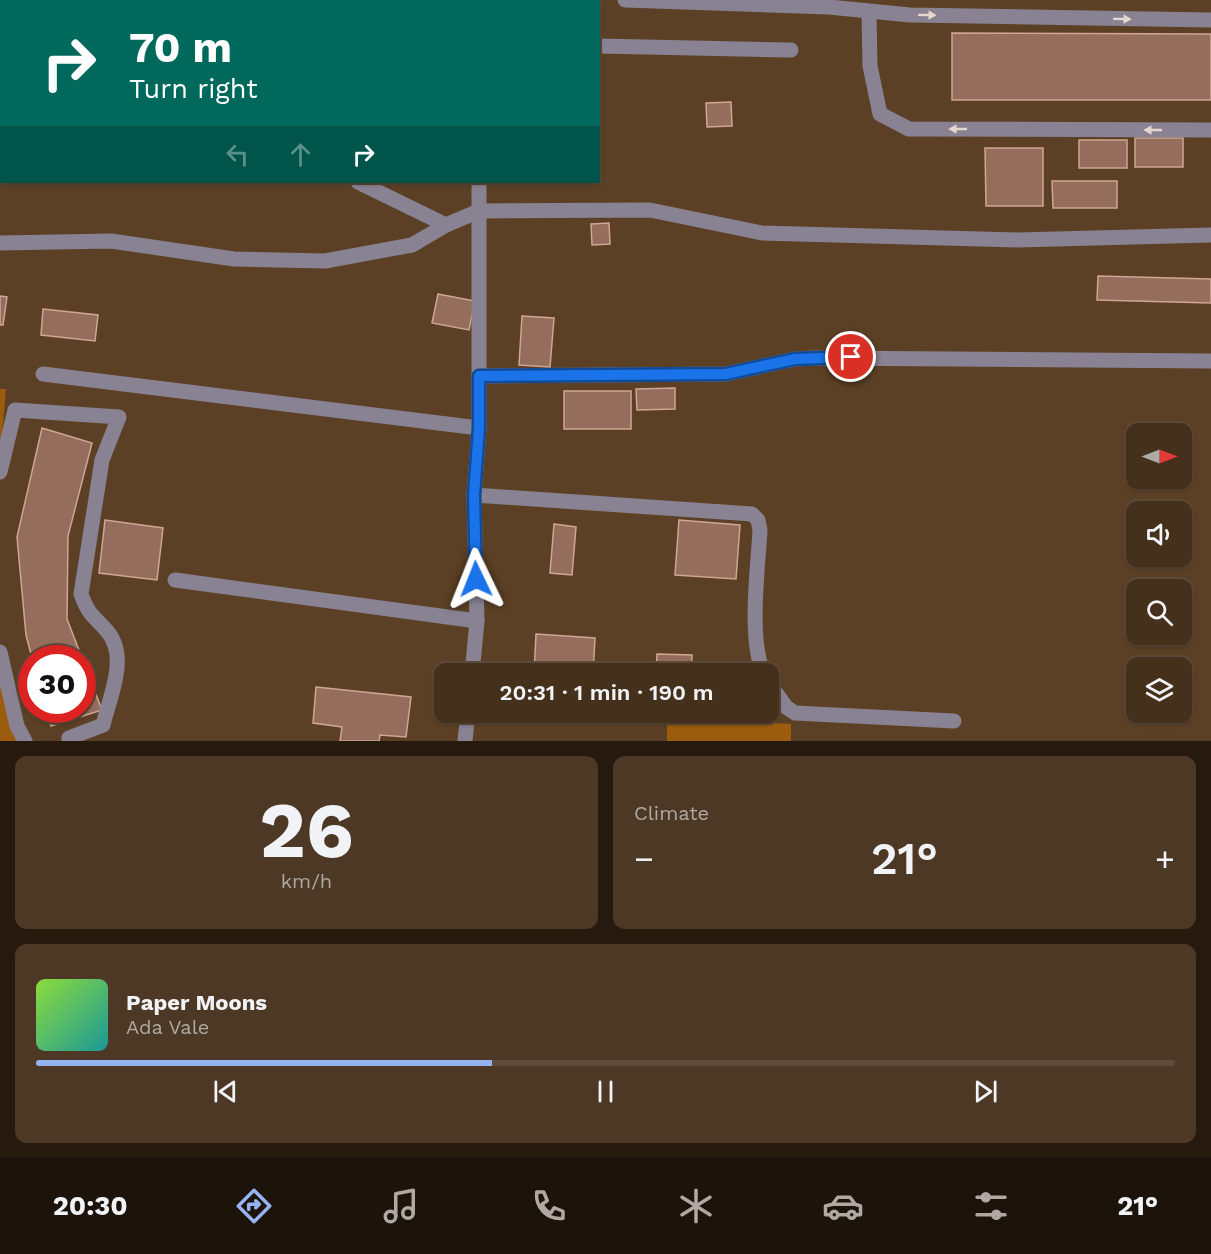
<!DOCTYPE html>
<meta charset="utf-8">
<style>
body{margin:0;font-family:"Work Sans",sans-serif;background:#4c3825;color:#f1f3f6;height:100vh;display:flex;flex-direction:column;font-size:22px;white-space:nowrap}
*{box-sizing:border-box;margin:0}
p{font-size:20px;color:#b0a9a3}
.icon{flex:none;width:33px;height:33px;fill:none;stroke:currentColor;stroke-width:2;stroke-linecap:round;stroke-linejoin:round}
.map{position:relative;height:741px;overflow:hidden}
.drawer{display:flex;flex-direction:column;gap:15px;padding:15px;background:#261a0f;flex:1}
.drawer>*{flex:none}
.hud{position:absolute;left:0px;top:0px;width:600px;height:183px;box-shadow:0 2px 4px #0004,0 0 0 2px #5d4b3b;background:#00695c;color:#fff;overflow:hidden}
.needle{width:39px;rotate:90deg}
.fabs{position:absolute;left:1126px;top:423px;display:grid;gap:12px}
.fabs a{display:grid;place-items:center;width:66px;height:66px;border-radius:12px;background:#45301c;box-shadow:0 2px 4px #0004,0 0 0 2px #5d4b3b;font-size:30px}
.speed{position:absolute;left:18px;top:645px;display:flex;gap:12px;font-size:30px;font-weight:700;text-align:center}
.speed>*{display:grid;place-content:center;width:78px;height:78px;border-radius:50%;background:#45301c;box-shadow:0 2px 4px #0004,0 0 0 2px #5d4b3b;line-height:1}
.speed .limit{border:9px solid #d22;background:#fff;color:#111}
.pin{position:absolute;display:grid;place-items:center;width:51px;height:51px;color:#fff;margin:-26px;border:3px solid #fff;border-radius:50%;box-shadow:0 2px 6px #0007}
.me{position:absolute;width:66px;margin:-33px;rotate:358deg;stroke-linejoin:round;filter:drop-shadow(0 0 4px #0008)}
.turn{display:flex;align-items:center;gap:21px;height:126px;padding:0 30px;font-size:27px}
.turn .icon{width:78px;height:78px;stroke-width:2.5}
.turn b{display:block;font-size:42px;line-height:51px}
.lanes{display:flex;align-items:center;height:57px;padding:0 30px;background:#0003;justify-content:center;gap:30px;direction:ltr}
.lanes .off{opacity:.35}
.big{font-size:45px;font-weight:600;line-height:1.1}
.drawer .card{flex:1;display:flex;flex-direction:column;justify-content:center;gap:9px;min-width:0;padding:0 21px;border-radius:12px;background:#4c3825}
.drawer .dial{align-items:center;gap:0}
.dial b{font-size:78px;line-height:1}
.song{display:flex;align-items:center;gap:18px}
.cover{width:72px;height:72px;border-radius:9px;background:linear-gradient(135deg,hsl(90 70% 55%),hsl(180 70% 35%))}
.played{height:6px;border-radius:3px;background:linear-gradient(90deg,#95b2f1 40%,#5d4b3b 40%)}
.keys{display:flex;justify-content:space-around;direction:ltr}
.heat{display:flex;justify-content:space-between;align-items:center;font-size:33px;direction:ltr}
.drawer .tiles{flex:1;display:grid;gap:15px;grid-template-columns:1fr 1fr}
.card:last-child{grid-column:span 2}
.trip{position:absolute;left:434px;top:663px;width:345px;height:60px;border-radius:12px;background:#45301c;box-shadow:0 2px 4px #0004,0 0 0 2px #5d4b3b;font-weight:600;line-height:60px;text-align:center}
.menu{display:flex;height:96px;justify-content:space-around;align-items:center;background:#1c130b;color:#b0a9a3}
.menu .icon{width:42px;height:42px}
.menu .on{color:#95b2f1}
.menu b{font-size:27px;color:#f1f3f6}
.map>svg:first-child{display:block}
.green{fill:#9b5c0e}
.building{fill:#956d5d;stroke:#d0a593;stroke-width:1.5}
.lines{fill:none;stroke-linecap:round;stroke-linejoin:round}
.minor{stroke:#888292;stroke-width:15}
.oneway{fill:#e6d7ce}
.route-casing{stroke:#114b97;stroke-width:15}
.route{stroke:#1a73e8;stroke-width:10}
</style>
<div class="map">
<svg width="1211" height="741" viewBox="0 0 1211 741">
<rect width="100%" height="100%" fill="#5c4025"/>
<g class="green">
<polygon points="0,389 6,389 0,460"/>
<polygon points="0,678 22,741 0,741"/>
<polygon points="667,716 791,724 791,741 667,741"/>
</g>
<g class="building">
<polygon points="0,0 56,0 2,2 2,7"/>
<polygon points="239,0 316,0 238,2"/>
<polygon points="952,33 1211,34 1211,100 952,100"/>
<polygon points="731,102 732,126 707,127 706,103"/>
<rect x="1135" y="138" width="48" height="29"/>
<rect x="1079" y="140" width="48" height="28"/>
<polygon points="985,148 1043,148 1043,206 986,206"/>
<polygon points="1052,181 1117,181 1117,208 1053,208"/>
<polygon points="609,223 610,244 592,245 591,224"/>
<polygon points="1098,276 1211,279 1211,303 1097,300"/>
<polygon points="438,294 475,301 469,330 432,323"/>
<polygon points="0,296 7,297 3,325 0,325"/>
<polygon points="43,309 98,315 95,341 41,335"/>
<polygon points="522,316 554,318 550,367 519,365"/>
<polygon points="675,388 675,409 637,410 636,389"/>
<rect x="564" y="391" width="67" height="38"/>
<polygon points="42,428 92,443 68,536 67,619 102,710 51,726 46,710 82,710 82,658 32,658 26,635 17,537"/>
<polygon points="105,520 163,528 157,580 99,573"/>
<polygon points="679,520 740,525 736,579 675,575"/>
<polygon points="554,524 576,527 572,575 550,573"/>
<polygon points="536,634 595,638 593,674 534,674"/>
<polygon points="657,654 692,655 691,674 656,674"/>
<polygon points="316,687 411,697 406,737 380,735 379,741 340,741 342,727 313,723"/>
</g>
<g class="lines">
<g class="minor">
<polyline points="625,0 829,7 910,15 1211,20"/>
<polyline points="581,2 592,0"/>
<polyline points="869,13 870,66 880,114 909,129 1211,130"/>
<polyline points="598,46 791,50"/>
<polyline points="0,109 2,109"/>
<polyline points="358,182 446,225 479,211 650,210 762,233 1017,240 1211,235"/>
<polyline points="0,243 111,241 234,259 325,261 412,245 446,225"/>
<polyline points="43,374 479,428"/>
<polyline points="479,376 726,374 795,359 815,358 1211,361"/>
<path d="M0 472 15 410 119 417 102 460 81 594C89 616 93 615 107 631 129 656 110 696 103 725L69 738V741"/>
<path d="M474 495 752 514 758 520 760 530C758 568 748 640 764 674"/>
<polyline points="175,580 477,621"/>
<polyline points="0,652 17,726 25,741"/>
<polyline points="472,674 477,621 474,495 479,428 479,182"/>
<polyline points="768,682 786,707 795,713 954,721"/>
<polyline points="465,741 468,712"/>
</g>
</g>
<defs><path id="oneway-solid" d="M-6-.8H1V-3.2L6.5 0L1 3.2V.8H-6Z" transform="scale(1.5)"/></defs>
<g class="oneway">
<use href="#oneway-solid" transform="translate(927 15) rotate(1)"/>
<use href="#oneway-solid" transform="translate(1122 19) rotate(1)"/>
<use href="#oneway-solid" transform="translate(958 129) rotate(-180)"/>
<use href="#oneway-solid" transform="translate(1153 130) rotate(-180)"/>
</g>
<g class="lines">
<g class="route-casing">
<polyline id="route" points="476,579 474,495 479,428 479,376 726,374 795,359 851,357"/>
</g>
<use href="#route" class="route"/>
</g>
</svg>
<div class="fabs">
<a><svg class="needle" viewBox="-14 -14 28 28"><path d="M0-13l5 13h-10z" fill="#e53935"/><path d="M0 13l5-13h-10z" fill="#b0a9a3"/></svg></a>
<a><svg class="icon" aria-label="sound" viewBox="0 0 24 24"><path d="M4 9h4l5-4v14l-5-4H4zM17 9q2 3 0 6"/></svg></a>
<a><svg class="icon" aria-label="search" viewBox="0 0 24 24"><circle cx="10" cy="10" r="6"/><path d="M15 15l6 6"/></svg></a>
<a><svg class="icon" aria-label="layers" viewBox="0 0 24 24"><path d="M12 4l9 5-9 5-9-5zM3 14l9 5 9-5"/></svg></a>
</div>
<div class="speed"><div class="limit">30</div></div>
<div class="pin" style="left:851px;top:357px;background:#d93025"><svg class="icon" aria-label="arrive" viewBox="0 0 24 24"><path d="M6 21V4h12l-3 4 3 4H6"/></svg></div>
<svg class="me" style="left:476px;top:579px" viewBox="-20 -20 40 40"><path d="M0-17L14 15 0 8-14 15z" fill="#1a73e8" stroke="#fff" stroke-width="4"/></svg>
<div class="trip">20:31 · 1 min · 190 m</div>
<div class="hud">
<div class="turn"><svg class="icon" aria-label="right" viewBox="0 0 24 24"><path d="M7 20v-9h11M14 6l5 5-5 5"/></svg><div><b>70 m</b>Turn right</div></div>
<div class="lanes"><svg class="icon off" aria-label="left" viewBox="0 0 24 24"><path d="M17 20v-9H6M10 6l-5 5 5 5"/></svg><svg class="icon off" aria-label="ahead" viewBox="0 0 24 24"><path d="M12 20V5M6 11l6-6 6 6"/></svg><svg class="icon" aria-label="right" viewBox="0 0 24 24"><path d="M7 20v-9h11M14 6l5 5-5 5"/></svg></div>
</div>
</div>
<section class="drawer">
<div class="tiles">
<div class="card dial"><b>26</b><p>km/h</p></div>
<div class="card"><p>Climate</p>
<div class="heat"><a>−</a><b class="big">21°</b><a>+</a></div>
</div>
<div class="card">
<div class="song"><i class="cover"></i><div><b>Paper Moons</b><p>Ada Vale</p></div></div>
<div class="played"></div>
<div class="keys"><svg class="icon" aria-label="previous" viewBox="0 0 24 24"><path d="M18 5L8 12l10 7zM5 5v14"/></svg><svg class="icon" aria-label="pause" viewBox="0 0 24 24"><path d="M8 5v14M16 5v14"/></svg><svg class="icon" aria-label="next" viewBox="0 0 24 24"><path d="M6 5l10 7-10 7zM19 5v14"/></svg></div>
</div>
</div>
</section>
<nav class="menu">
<b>20:30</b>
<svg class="icon on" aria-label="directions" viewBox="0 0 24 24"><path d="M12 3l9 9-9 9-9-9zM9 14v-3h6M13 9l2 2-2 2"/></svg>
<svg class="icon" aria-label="music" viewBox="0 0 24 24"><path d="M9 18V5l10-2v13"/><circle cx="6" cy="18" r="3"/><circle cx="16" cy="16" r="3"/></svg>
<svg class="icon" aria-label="phone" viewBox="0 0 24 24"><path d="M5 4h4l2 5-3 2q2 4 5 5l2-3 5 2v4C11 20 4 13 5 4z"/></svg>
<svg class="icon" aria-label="climate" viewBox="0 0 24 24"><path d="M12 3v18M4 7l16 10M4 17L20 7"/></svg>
<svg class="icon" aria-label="car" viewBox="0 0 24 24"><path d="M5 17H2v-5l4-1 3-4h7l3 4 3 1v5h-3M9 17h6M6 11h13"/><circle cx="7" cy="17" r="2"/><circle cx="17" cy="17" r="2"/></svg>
<svg class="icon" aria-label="filters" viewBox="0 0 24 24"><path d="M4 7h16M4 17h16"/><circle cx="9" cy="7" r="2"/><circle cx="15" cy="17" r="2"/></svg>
<b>21°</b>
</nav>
